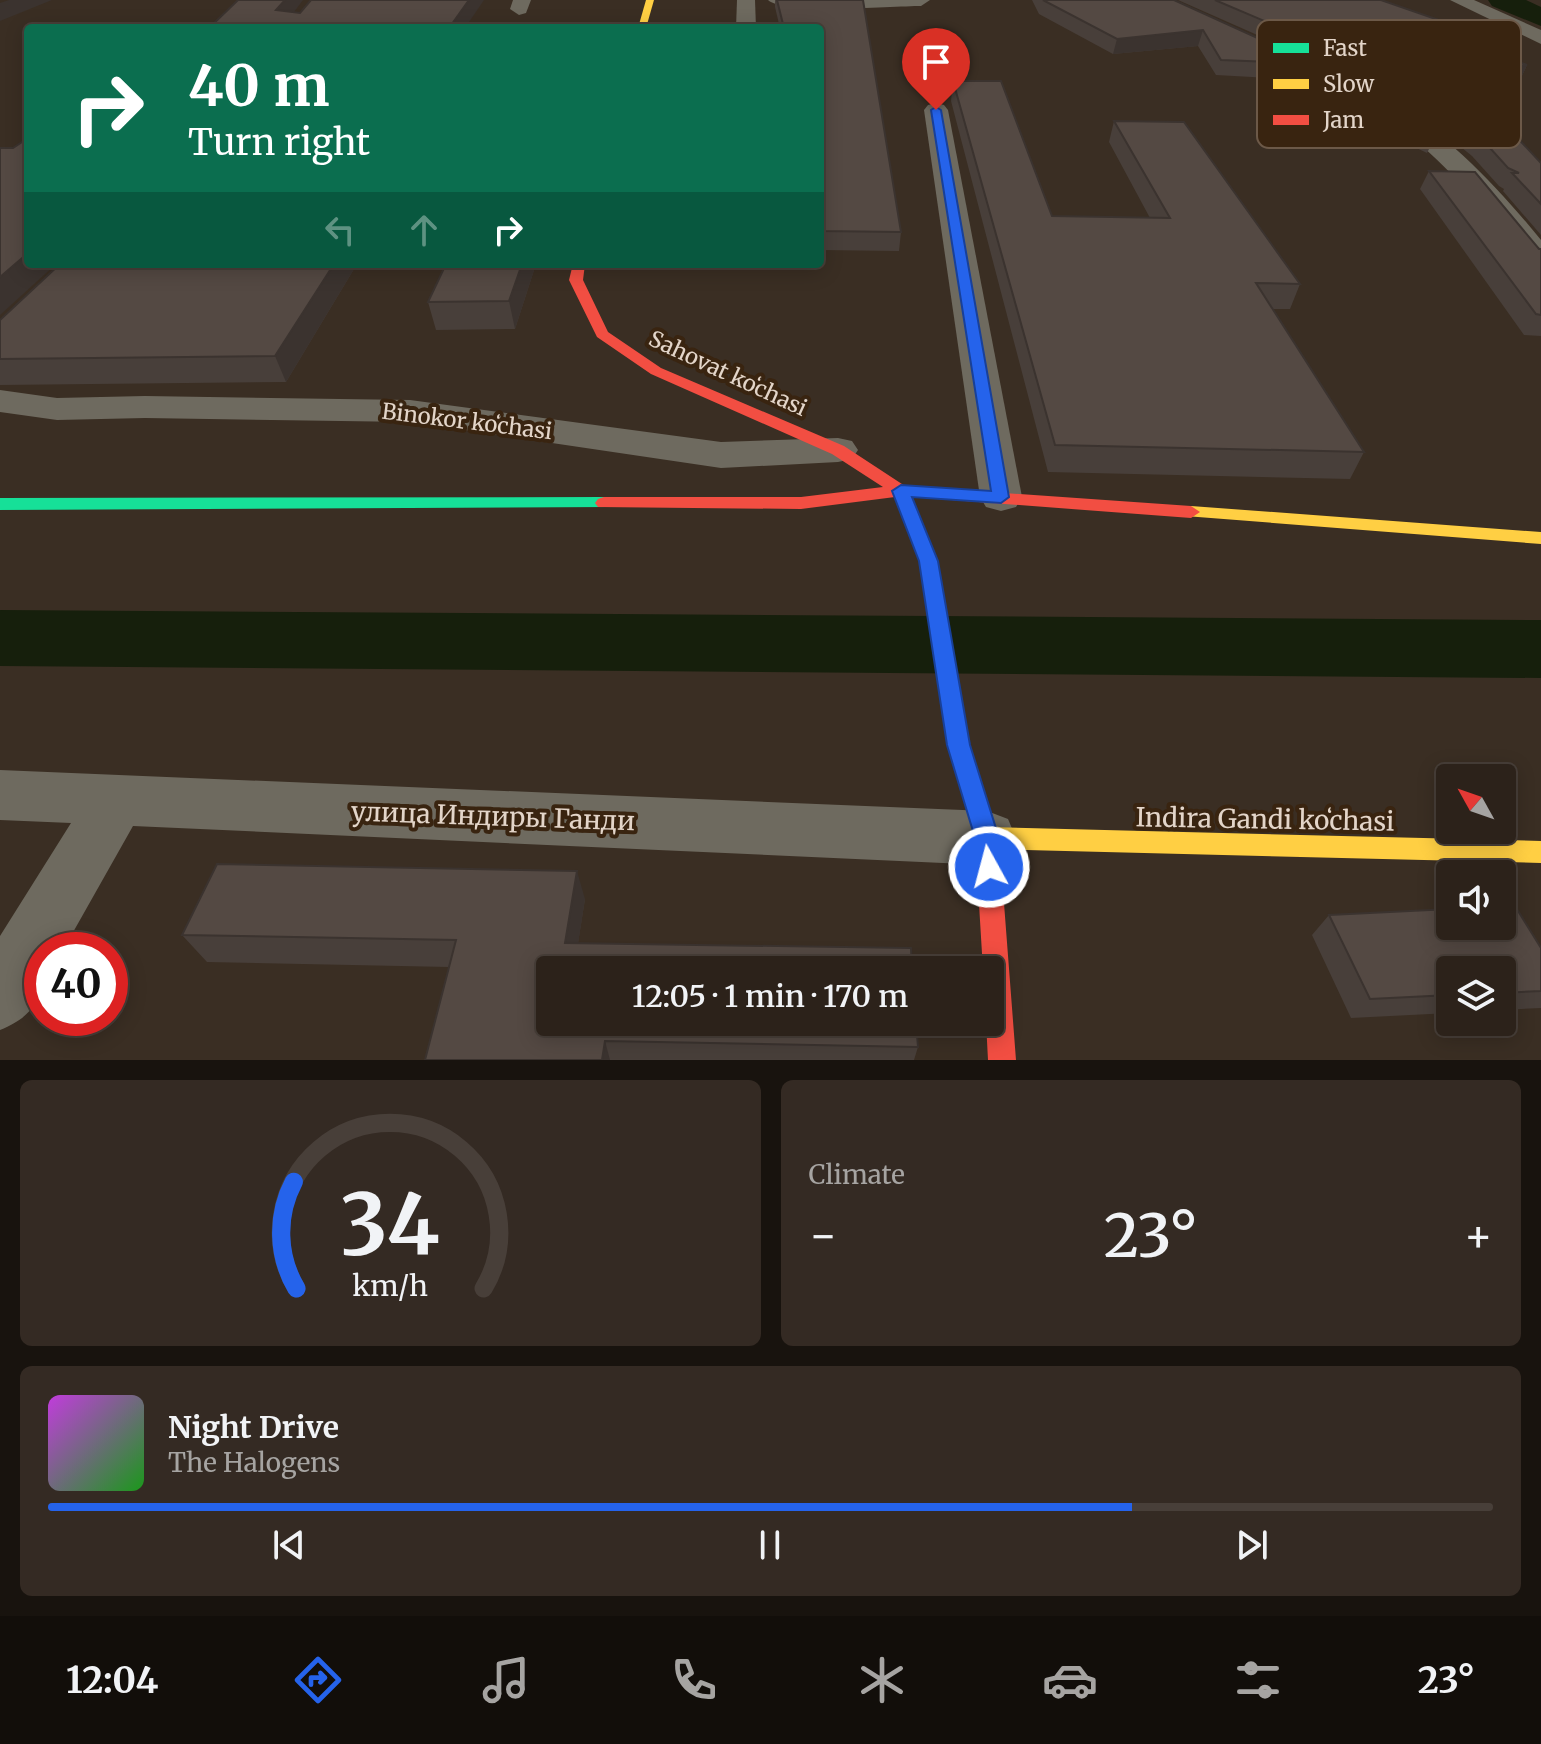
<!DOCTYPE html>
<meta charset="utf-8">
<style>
body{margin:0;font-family:Merriweather,serif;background:#342a23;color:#f1f3f6;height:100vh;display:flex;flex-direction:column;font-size:30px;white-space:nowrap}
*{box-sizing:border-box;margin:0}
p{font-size:26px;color:#a6a4a2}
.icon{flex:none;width:44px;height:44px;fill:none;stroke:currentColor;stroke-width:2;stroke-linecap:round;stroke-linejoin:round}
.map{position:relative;height:1060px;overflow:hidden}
.sheet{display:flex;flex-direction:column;gap:20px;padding:20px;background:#18130e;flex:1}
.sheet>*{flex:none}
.guide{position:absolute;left:24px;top:24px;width:800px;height:244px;border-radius:8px;box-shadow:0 4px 20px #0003,0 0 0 2px #483f39;background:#0b6e4f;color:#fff;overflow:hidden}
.needle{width:52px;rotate:310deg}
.buttons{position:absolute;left:1436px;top:764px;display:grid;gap:16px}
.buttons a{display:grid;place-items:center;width:80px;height:80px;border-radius:8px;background:#2c221a;box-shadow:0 4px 20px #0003,0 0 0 2px #483f39;font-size:40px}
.speed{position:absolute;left:24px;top:932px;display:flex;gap:16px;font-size:40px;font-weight:700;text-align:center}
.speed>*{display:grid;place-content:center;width:104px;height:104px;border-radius:50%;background:#2c221a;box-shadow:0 4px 20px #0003,0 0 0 2px #483f39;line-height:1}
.speed .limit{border:12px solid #d22;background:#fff;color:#111}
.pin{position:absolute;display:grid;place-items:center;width:68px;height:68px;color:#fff;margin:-82px -34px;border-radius:50% 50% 50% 0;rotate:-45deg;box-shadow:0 0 8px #0007}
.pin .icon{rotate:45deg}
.me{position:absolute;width:88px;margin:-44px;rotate:353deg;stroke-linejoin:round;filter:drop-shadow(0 0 6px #0008)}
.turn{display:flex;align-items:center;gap:28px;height:168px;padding:0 32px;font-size:36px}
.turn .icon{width:104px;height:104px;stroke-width:2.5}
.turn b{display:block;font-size:56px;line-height:68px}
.lanes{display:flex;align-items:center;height:76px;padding:0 32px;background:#0003;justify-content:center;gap:40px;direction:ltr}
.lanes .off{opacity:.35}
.big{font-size:60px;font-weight:600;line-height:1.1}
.sheet .widget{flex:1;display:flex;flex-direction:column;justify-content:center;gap:12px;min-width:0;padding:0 28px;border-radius:12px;background:#342a23}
.sheet .dial{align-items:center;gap:0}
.dial svg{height:208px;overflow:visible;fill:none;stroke:#483f39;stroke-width:7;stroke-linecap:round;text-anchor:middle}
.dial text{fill:#f1f3f6;stroke:none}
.song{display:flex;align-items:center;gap:24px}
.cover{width:96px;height:96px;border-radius:12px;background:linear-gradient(135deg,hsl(290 70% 55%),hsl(120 70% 35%))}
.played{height:8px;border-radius:4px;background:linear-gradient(90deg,#2563eb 75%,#483f39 75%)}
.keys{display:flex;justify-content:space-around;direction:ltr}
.heat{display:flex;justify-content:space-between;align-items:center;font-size:44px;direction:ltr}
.sheet .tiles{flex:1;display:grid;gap:20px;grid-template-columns:1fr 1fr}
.widget:last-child{grid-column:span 2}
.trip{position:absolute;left:536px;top:956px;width:468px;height:80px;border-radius:8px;background:#2c221a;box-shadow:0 4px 20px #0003,0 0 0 2px #483f39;font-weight:600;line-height:80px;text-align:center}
.menu{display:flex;height:128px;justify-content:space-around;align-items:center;background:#120e0a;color:#a6a4a2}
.menu .icon{width:56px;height:56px}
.menu .current{color:#2563eb}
.menu b{font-size:36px;color:#f1f3f6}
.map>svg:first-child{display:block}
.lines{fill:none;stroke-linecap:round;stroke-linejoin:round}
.canal{fill:#161f0c;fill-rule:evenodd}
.street{fill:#6e6a5f;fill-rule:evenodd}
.fast{fill:#16e098;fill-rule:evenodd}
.slow{fill:#ffcf43;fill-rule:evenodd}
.jam{fill:#f24e42;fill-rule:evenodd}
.wall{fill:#483f3a}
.shaded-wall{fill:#3b332f}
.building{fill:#544943;stroke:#3b332f;stroke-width:2}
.route{fill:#2563eb;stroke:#184099;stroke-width:2}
.labels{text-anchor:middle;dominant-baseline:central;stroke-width:8;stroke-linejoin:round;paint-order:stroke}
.street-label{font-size:22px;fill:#e3d5c9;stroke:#392410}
.near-street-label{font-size:26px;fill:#e3d5c9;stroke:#392410}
.key{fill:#392410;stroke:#6c5948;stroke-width:2}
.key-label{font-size:22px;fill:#e3d5c9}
</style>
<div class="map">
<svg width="1541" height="1060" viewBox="0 0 1541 1060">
<rect width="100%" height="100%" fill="#3a2e23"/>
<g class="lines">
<g class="canal">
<polygon points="1488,0 1526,0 1541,7 1541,26 1492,6"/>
<polygon points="0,610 1541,620 1541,678 0,666"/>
</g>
<g class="street">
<polygon points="513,0 531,0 526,13 519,15 510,9"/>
<polygon points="737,0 755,0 756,28 736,28"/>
<path d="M768 0H930L921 6C895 6 783 15 768 0Z"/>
<polygon points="1450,0 1474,0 1541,30 1541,44"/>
<path d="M1383 98 1391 100C1451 138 1497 186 1541 240V269L1530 267C1484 207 1438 152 1375 110L1371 105 1375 100Z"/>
<polygon points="936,103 944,105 948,110 1022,497 1016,507 1001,511 986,507 980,497 924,110 928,105"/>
<polygon points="0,390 57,398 145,396 410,400 721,442 838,438 852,441 858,450 852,459 838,462 721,468 410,422 145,418 57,420 0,412"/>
<path d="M0 770 987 811 1008 819 1016 838 1008 857 987 865 133 826 63 950H42C42 991 42 1013 0 1030V936L71 823 0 820Z"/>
</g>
<polygon class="fast" points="604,497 610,499 613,503 610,507 0,510 0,498"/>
<g class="slow">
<polygon points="646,0 654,0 646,28 638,28"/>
<polygon points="1191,506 1541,532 1541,544 1185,516 1182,512"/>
<polygon points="987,827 1541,841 1541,863 987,849 978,846 975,838 978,830"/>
</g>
<polygon class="jam" points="573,264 585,264 583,280 608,332 661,368 844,446 905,486 1191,506 1200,512 1191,518 912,497 938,561 969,745 999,838 1016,1060 988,1060 986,1022 990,1022 990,970 983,970 975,838 947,745 920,561 895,497 801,509 598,507 595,503 598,499 604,497 801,497 883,487 832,454 651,374 597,337 569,280"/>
</g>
<g class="wall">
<polygon points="775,0 863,0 901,232 899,251 820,250 820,28 777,28 777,24 779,24 775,7"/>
<polygon points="1032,0 1174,0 1436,135 1427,153 1270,78 1216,75 1198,46 1113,54 1039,14"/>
<polygon points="1178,0 1381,0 1456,26 1453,33 1510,59 1527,65 1519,82 1461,90 1541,163 1541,235 1503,191 1504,189 1499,186 1472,156 1424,117 1375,87"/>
<polygon points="953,81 1052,216 1150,218 1109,142 1114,121 1300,284 1290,309 1272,309 1364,452 1350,479 1048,472 951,101"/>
<polygon points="1429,171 1541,249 1541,336 1524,335 1420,189"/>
<polygon points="357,264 286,382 0,385 0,320"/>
<polygon points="536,264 515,329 436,330 428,302"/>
<polygon points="585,899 578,943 918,1047 914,1060 425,1060 449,967 207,962 182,935"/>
<polygon points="1329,915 1541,948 1541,1008 1502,1010 1502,970 1450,970 1450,1013 1351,1018 1312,935"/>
</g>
<g class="shaded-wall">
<polygon points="9,0 52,0 0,21 0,3"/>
<polygon points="285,0 303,0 282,28 276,10"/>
<polygon points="469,0 484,0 465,28 449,28"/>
<polygon points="1456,26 1449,42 1441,28"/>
<polygon points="1203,30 1198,46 1113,54 1117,39"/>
<polygon points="1512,55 1506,68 1527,65 1519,82 1428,94 1435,78 1502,56"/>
<polygon points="28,253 28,264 56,264 0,315 0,277"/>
<polygon points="334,264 357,264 286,382 275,356"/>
<polygon points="522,264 536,264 515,329 509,301"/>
<polygon points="577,871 585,899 574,970 565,943"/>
<polygon points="605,1041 610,1060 602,1060"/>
</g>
<g class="building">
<polygon points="238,0 285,0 276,10 300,13 311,0 469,0 449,28 209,28"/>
<polygon points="777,0 863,0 901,232 820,231 820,28 778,28 777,24 783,24"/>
<polygon points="1043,0 1174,0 1363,86 1419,120 1436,135 1275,62 1221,60 1203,30 1117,39"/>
<polygon points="1215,0 1381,0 1456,26 1441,28 1512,55 1502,56 1527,65 1435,78 1481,99 1541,163 1541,204 1512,173 1519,173 1508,168 1481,138 1431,100 1382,71"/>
<polygon points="953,81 1001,81 1052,216 1170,218 1114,121 1184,122 1300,284 1256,283 1364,452 1055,445"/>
<polygon points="28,138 28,253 0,277 0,148 13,148"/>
<polygon points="1429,171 1475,172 1539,249 1541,249 1541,315 1536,314"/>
<polygon points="60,264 334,264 275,356 0,359 0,320"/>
<polygon points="446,264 522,264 509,301 428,302"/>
<polygon points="217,864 577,871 565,943 911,948 912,970 550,970 550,1022 916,1022 918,1047 605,1041 602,1060 425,1060 456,940 182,935"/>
<polygon points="1502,906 1515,906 1541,948 1541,991 1502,993 1502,970 1450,970 1450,995 1370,999 1329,915 1450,909 1450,926 1502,926"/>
</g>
<polygon class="route" points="936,107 941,110 1009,497 1001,503 912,497 938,561 970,745 999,838 1001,867 997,876 989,879 980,876 976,867 975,838 947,745 919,561 892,491 901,485 991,491 931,110"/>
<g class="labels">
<g class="street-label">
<text transform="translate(728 373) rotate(25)">Sahovat koʻchasi</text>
<text transform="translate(467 421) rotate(7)">Binokor koʻchasi</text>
</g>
<g class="near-street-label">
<text transform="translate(493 816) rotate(2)">улица Индиры Ганди</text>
<text transform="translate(1265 819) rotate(1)">Indira Gandi koʻchasi</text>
</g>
</g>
<rect x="1257" y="20" width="264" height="128" rx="12" class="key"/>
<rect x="1273" y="43" width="36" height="10" fill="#16e098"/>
<rect x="1273" y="79" width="36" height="10" fill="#ffcf43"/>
<rect x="1273" y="115" width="36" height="10" fill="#f24e42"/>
<g class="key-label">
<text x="1323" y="56">Fast</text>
<text x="1323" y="92">Slow</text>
<text x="1323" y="128">Jam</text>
</g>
</svg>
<div class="buttons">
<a><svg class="needle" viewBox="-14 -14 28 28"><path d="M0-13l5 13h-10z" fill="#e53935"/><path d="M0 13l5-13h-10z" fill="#a6a4a2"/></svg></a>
<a><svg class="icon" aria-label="sound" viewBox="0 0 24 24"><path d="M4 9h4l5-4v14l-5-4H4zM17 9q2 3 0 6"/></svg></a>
<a><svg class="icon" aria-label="layers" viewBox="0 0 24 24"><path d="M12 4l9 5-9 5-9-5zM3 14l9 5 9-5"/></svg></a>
</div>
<div class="speed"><div class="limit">40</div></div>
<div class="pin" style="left:936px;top:110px;background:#d93025"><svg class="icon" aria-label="arrive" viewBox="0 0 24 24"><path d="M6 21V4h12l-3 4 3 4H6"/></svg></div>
<svg class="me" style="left:989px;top:867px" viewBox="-20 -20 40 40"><circle r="17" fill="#2563eb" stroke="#fff" stroke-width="3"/><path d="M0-11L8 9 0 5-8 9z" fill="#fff"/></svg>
<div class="trip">12:05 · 1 min · 170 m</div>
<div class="guide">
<div class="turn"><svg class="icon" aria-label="right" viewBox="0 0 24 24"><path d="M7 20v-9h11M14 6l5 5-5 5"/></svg><div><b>40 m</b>Turn right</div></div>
<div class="lanes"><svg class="icon off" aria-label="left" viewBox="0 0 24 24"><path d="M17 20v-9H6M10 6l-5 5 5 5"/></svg><svg class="icon off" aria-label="ahead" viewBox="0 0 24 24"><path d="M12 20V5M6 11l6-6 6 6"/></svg><svg class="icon" aria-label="right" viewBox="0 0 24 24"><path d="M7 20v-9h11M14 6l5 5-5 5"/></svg></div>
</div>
</div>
<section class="sheet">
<div class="tiles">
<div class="widget dial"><svg viewBox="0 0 100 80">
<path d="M14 69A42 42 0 1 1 86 69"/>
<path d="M14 69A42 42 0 0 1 13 28" stroke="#2563eb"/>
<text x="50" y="56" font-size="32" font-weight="700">34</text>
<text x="50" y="72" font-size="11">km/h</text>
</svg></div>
<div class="widget"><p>Climate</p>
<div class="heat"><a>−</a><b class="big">23°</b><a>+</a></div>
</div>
<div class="widget">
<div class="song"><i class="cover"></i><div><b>Night Drive</b><p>The Halogens</p></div></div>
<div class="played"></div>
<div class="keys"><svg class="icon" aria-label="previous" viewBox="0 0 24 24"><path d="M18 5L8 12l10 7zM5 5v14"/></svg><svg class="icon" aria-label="pause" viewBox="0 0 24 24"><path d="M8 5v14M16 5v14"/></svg><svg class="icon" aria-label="next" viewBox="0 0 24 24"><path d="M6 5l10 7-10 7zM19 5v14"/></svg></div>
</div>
</div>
</section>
<nav class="menu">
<b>12:04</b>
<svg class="icon current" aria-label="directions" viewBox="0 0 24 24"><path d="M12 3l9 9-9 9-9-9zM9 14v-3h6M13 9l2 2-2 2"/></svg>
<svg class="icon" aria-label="music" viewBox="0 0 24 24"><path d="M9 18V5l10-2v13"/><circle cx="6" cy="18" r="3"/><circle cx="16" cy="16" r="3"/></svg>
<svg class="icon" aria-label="phone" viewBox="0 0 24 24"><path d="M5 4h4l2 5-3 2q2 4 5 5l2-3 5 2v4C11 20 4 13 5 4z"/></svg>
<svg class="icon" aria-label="climate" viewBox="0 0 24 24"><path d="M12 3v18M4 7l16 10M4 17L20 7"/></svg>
<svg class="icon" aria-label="car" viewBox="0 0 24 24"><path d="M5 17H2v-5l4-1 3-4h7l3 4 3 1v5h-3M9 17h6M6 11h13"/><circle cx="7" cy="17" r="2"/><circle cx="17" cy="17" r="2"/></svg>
<svg class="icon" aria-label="filters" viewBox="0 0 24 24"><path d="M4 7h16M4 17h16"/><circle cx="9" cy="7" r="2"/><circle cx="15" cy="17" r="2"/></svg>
<b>23°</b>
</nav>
